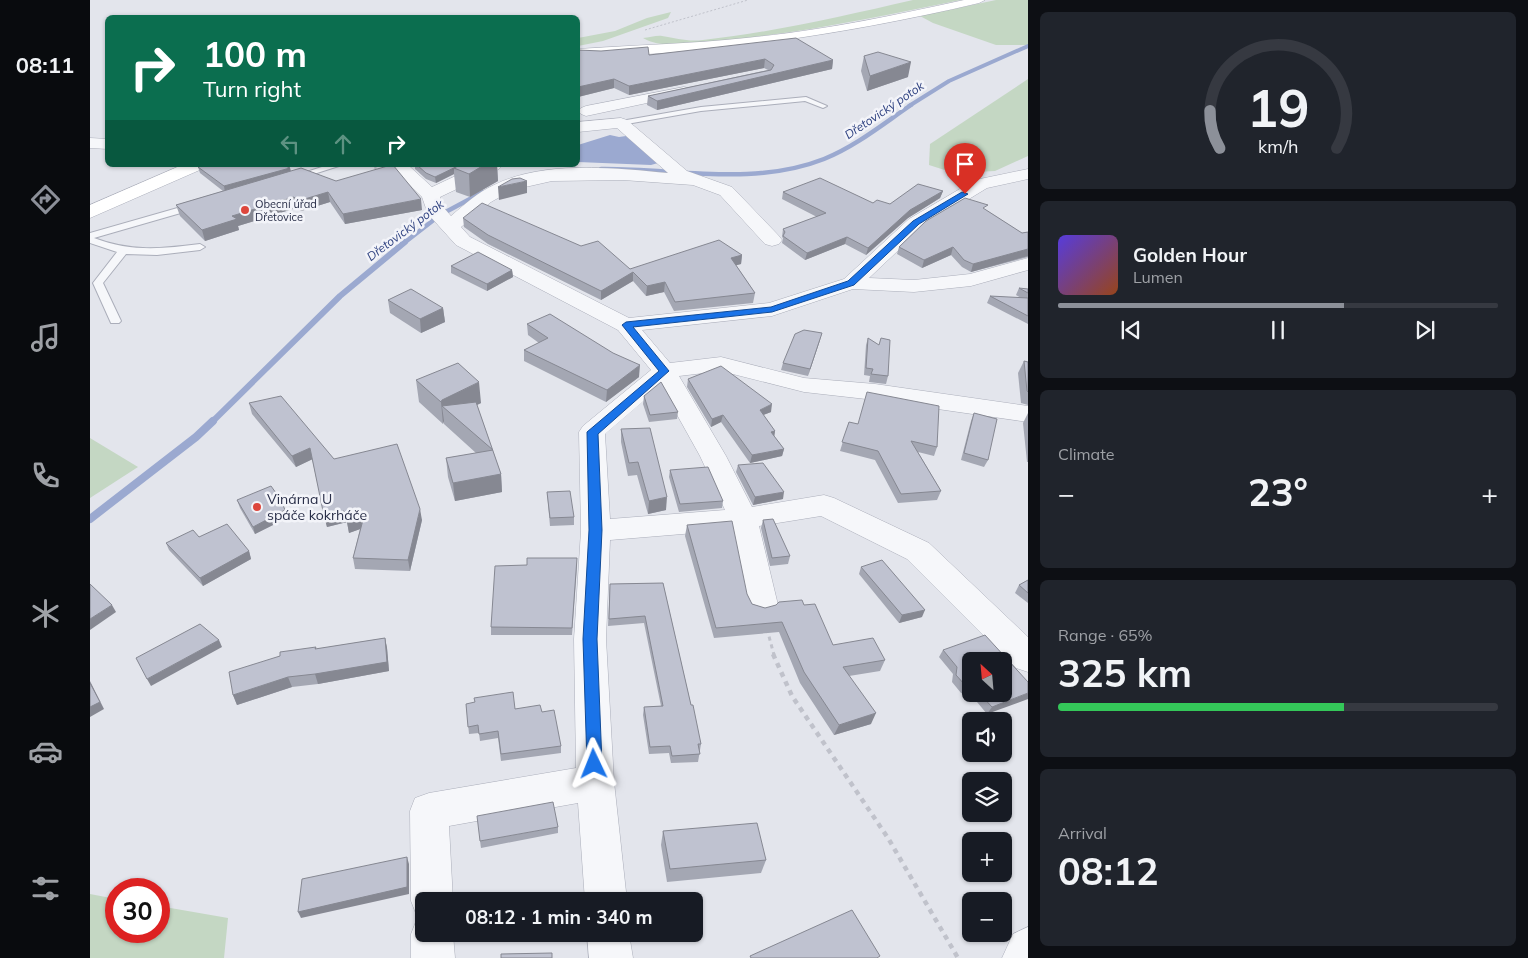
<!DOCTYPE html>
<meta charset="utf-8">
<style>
body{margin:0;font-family:Mulish,sans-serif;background:#20242c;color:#f1f3f6;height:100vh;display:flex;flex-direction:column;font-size:19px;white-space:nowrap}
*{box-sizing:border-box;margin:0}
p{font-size:16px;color:#9ea1a6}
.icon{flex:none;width:28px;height:28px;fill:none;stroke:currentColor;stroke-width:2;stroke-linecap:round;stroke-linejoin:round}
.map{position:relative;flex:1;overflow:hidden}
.details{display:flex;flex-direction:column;gap:12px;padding:12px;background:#0d0f14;width:500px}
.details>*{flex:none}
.banner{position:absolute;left:15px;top:15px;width:475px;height:152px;border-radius:8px;box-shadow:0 1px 4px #0004;background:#0b6e4f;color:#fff;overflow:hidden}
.needle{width:32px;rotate:334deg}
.tools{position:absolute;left:872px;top:652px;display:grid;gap:10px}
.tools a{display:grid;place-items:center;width:50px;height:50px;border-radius:8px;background:#171b24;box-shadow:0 1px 4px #0004;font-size:25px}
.speed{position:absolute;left:15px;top:878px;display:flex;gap:10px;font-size:25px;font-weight:700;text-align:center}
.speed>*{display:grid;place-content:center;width:65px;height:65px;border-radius:50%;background:#171b24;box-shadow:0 1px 4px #0004;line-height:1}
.speed .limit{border:8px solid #d22;background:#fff;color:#111}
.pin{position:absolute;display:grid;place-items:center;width:42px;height:42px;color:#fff;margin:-51px -21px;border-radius:50% 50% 50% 0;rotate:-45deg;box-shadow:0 0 5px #0007}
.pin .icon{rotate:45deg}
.me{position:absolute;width:55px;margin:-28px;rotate:358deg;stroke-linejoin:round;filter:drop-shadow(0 0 4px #0008)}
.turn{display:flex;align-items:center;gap:18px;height:105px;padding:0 15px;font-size:22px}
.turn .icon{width:65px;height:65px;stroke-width:2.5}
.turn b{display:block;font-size:35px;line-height:42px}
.lanes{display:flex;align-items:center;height:48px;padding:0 15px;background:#0003;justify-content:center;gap:25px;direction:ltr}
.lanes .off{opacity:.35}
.big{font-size:38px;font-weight:700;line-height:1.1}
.details .tile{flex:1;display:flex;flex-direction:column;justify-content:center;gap:8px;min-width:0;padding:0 18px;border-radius:8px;background:#20242c}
.details .dial{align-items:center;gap:0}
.dial svg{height:130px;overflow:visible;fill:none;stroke:#363941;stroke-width:7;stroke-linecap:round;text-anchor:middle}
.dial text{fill:#f1f3f6;stroke:none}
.song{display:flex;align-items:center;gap:15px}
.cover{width:60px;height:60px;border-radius:8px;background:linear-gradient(135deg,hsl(250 70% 55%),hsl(20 70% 35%))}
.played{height:5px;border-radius:2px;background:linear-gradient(90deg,#8c9099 65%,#363941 65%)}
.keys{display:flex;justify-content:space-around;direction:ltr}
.heat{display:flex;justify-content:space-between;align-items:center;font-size:28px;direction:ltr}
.charge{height:8px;border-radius:4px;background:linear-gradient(90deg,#34c759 65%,#363941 0)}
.trip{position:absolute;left:325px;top:892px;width:288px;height:50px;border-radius:8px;background:#171b24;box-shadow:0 1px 4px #0004;font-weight:700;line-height:50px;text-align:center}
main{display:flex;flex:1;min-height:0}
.menu{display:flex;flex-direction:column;width:90px;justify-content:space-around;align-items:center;background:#090b0e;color:#9ea1a6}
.menu .icon{width:35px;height:35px}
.menu .on{color:#8c9099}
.menu b{font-size:22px;color:#f1f3f6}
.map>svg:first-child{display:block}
.green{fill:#c4d7c3}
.water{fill:#9ba9d0}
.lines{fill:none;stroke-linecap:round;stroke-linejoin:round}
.stream-far3{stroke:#9ba9d0;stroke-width:4}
.stream-far2{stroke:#9ba9d0;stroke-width:4.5}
.stream-far1{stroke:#9ba9d0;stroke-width:6}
.stream{stroke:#9ba9d0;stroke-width:8}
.lane-casing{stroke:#abaeba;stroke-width:2}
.street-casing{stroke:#abaeba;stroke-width:1}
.secondary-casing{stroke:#abaeba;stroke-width:1}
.path-far3{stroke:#c0c2cb;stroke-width:1;stroke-dasharray:2 2;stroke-linecap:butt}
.path-far2{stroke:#c0c2cb;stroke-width:2;stroke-dasharray:2.5 2.5;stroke-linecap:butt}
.path-far1{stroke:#c0c2cb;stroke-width:3;stroke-dasharray:4 4;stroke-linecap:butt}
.path{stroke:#c0c2cb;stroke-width:4.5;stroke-dasharray:5 5;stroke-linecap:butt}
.lane{fill:#f6f7fa;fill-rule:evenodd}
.street{fill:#f6f7fa;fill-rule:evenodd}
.secondary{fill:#fff;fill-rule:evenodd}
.wall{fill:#a4a7b3;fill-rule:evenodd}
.shaded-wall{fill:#868892}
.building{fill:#bfc2d0;stroke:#868892}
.route{fill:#1a73e8;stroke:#114b97}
.poi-dot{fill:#dd463c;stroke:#f3f4f9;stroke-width:2}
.labels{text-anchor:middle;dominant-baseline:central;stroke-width:5;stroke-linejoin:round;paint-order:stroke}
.far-poi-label{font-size:11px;fill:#282d47;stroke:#f3f4f9;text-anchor:start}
.far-water-label{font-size:12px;font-style:italic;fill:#2e4180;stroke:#f3f4f9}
.poi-label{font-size:14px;fill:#282d47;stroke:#f3f4f9;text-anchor:start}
</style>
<main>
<nav class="menu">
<b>08:11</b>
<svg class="icon on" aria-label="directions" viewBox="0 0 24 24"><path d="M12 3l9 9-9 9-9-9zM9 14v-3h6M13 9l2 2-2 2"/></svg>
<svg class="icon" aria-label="music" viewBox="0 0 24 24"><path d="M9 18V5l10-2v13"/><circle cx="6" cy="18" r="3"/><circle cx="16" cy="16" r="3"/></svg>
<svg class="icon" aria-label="phone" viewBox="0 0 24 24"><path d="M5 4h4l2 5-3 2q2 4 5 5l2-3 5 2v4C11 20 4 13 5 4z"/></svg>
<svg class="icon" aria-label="climate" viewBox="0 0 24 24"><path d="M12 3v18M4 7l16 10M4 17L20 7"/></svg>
<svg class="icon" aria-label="car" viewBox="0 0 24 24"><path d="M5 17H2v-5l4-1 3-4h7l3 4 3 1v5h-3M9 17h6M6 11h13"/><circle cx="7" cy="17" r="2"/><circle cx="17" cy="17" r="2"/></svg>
<svg class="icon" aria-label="filters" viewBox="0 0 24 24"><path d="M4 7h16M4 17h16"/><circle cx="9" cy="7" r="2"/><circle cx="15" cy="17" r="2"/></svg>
</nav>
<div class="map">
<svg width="938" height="958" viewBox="0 0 938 958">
<rect width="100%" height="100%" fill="#e3e5ec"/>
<g class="green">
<path d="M823 0H871C787 17 703 35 617 42 596 43 572 49 553 38 559 38 567 35 572 36 587 38 597 42 613 40 685 32 753 16 823 0Z"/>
<polygon points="906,0 938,0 938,45 906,45 843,23 830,16"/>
<polygon points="581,12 578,18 513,41 488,46 488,38 525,31 557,18"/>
<polygon points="938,79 938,156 905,171 864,173 839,165 840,144"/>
<polygon points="0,438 48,467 0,498"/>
<polygon points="0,894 26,899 26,931 69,931 69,906 138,918 134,958 0,958"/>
</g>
<polygon class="water" points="520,135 529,137 536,136 568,163 561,165 488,162 488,145"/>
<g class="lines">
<polyline class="stream-far3" points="819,106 859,81 938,46"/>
<g class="stream-far2">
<path d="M511 169C584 168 663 187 734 159 766 146 793 124 821 105"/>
<polyline points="314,243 350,215 393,192"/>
</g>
<polyline class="stream-far1" points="122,422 250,296 315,242"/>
<polyline class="stream" points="0,519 106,437 123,421"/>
<g class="lane-casing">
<g id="lane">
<polygon points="716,97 737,106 733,108 715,101 611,111 531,125 527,123 531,121 611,107"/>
<polygon points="238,165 252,165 205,180 201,177"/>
<path d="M105 203 108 204V208L4 238C40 252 72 249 110 244L115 247 110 250 67 255 36 254 13 283 31 321 29 323H21L3 283 27 252 0 243V233Z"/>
</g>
</g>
<g class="street-casing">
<g id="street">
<polygon points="594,87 599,88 601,91 599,94 496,116 491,114 488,111 491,108 496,106"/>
<path d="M531 118 537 120 597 171 642 187 689 236 692 240 689 244 682 246 675 244 630 195 603 185 533 180 462 181 422 190 401 202 371 227 380 237 539 318 679 303 754 279 819 219 885 180 938 169V179L897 188 833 227 779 278 824 280 880 274 938 258V270L881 286 824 292 763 289 682 316 552 330 580 363 631 357 714 378 785 384 938 406V422L785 400 714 392 631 371 589 376 636 456 662 507 734 495 744 498 839 543 938 637V672L926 668 817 559 731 516 669 526 688 605 683 614 672 617 661 614 656 605 641 530 520 540 516 639 524 782 537 901H495L488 803 359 826 363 901H334V934H363L365 958H321V934L327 919 331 917 327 916 321 901 320 811 325 798 339 793 486 768 484 639 491 531 489 432 493 426 561 370 528 330 366 245 338 214 332 197 299 165H318L342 187 389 165H412L409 169 350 197 354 208 361 216C374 205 388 192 404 185 454 160 525 168 578 173L527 128 488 132V122ZM571 386 610 456 635 510 520 519 515 434Z"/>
<polygon points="0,138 18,139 18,149 0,148"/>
<polygon points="938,927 938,958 912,958 923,934"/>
<polygon points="497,934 539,934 543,958 499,958"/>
</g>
</g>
<g class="secondary-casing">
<g id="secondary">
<path d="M874 0H895L889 3C757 34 624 54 488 57V49C544 45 600 44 656 38 729 31 802 16 874 0Z"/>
<polygon points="92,165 115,165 112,169 0,218 0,205"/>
</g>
</g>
<polyline class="path-far3" points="555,30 658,0"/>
<polyline class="path-far2" points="280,165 287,169"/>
<polyline class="path-far1" points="677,629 684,655"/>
<polyline class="path" points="683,654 702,696 798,838 868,958"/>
<use href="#lane" class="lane"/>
<use href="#street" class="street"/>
<use href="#secondary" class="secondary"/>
</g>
<g class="wall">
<polygon points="488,49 488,50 559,55 743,60 742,69 567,110 557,105 558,96 678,70 674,68 539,95 524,88 488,97"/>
<polygon points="774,56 818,77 777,91 771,71"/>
<polygon points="325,165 407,165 408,181 380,197 366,192 364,174 346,183 336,179 325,169"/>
<polygon points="108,167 200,168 201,171 246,181 332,210 255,224 240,202 211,211 206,208 148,226 149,230 115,241 90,216 86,205 133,191 110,173"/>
<polygon points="853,191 850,198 818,218 776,255 755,244 715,260 692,243 693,238 692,237 693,229 727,217 692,199 693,192 783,203 800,204"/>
<polygon points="896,210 932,233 938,232 938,257 881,272 872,267 861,255 832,268 807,254 809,247"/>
<polygon points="373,218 540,269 652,255 651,264 646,265 665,293 663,303 584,311 574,292 556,296 543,281 511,300 398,244 374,227"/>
<polygon points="361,266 422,270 423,277 397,291 361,273"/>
<polygon points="929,288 938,289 938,324 897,303 900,296 931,298 926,295"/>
<polygon points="298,300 353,308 355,322 331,333 300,313"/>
<polygon points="437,324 549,377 516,402 434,361 434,350 449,343 438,335"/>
<polygon points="778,338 798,376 796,384 779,382 780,376 774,375 776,345"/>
<polygon points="730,340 718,376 691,370 693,363"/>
<polygon points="934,361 938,362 938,405 931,403 928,373"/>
<polygon points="598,379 681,412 673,415 685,431 684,436 694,449 692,456 660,463 631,422 621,427 597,387"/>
<polygon points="326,380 391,403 387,405 411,474 412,492 365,501 358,477 356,458 386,453 354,424 354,421 353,424 329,402"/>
<polygon points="554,396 588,412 587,419 559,422 553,404"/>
<polygon points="159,403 244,459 332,520 320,571 265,569 263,558 270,529 259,533 257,522 237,527 222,459 206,467 162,414"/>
<polygon points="884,413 898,460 894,467 871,460 881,421"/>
<polygon points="938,413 938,462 937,462 933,423"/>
<polygon points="759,422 847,447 844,456 828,452 851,491 847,500 808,503 785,460 750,451"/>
<polygon points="531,429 576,510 558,514 547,475 538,476 531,442"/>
<polygon points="648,465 693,499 663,505 646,472"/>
<polygon points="580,470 633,501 632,508 589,512 579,477"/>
<polygon points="457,492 484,517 484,525 460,526"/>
<polygon points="147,500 197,518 165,534 150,508"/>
<polygon points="673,520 700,556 698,564 680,566 671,528"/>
<polygon points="597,525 657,594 662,604 675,608 714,605 743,645 795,660 790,671 759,676 781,724 744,735 710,683 689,632 624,638 595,536"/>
<polygon points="109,537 159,551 161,559 113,586 79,550 76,543"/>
<polygon points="437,565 487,565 482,635 401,635 401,627"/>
<polygon points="771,567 832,617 809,623 769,574"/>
<polygon points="938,580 938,603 925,593 929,585"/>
<polygon points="573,583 601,705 611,744 608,762 581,763 579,753 559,754 553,715 554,707 571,706 554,623 518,626 520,584"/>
<polygon points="295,638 297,648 299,671 228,684 202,687 147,705 143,695 226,647 226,649"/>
<path d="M853 650 938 682 897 714 882 696 871 693 862 682 863 674 849 657ZM881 661 914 694H881Z"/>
<polygon points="376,704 452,712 471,746 471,753 411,761 408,738 390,741 389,733 379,734"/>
<polygon points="468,827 468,833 391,848 390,841"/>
<polygon points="573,831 676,860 671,873 577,882 571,845"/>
</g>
<g class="shaded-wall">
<polygon points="675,59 674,68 539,95 539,86"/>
<polygon points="743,60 742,69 567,110 567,101"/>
<polygon points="821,62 818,77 777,91 780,76"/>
<polygon points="524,79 524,88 488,97 488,87"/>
<polygon points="394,165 407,165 408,181 380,197 379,174"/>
<polygon points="200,168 201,174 135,193 134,186"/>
<polygon points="364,168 364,174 346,183 345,177"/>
<polygon points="437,181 437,193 409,200 408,187"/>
<polygon points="853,191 850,198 818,218 776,255 778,248 820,210"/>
<polygon points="238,192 240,202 211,211 208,201"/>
<polygon points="204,197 206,208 148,226 149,230 115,241 112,230 142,216"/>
<polygon points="331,199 332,210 255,224 253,214"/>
<polygon points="757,237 755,244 715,260 717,253"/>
<polygon points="863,247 861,255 832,268 834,260"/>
<polygon points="938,249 938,256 881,272 883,264"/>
<polygon points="652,255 651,264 640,267 641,258"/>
<polygon points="422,270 423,277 397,291 397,284"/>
<polygon points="543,272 543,281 511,300 511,291"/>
<polygon points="575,282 574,292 556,296 557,286"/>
<polygon points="353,308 355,322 331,333 330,319"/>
<polygon points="732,333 730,340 718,376 720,369"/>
<polygon points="550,365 549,377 516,402 517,390"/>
<polygon points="389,382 391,403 364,416 352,406 354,421 353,424 351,402 352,400"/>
<polygon points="682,404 681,412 668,417 670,410"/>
<polygon points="633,415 631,422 621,427 622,419"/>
<polygon points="685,431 684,438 681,432"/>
<polygon points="220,448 223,459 206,467 202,456"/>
<polygon points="694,449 692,456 660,463 662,455"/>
<polygon points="411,474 412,492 365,501 363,483"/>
<polygon points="694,492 693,499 663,505 665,497"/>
<polygon points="577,497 576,510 558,514 559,501"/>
<polygon points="330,509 332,520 320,571 318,560"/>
<polygon points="195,510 197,518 165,534 163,527"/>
<polygon points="254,511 274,516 276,527 259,533 257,522 237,527 234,516"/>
<polygon points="159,551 161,559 113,586 110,578"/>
<polygon points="22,605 26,612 0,630 0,619"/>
<polygon points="835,610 832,617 809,623 812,615"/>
<polygon points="295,638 297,648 299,671 228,684 225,674"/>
<polygon points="129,640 132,647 61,686 57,679"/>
<polygon points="198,677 202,687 147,705 143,695"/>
<polygon points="0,681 14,709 0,717"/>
<polygon points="938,693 938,699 897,714 902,707"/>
<polygon points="786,713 781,724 744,735 749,725"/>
<polygon points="317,857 319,864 319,894 211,918 208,912"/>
</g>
<g class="building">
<polygon points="706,38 743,60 567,101 558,96 681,70 684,65 675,59 539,86 524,79 488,87 488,49 488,50 511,51 558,47 559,55"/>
<polygon points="788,52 821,62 780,76 774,56"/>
<polygon points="115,165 193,165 200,168 134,186 108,167"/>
<polygon points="301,165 303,165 331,199 253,214 238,192 208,201 204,197 142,216 147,219 112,230 86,205 211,168 246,181"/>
<polygon points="327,165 370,165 345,177 336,173"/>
<polygon points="370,165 394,165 379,174 364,168"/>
<polygon points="430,178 437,181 408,187 422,179"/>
<polygon points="730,178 783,203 787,200 800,204 828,184 853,191 820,210 778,248 757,237 717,253 693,236 695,232 693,229 736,213 693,192"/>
<polygon points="875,198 898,205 893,208 932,233 938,232 938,249 883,264 874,260 863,247 834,260 809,247 836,221"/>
<polygon points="392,203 491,246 508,241 540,269 629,240 652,255 641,258 665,293 585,302 575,282 557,286 543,272 511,291 398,235 373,218"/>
<polygon points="388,252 422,270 397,284 361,266"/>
<polygon points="929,288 938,289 938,293"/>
<polygon points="321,289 353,308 330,319 298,300"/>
<polygon points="900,296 938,298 938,316"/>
<polygon points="460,314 523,353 550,365 517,390 434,350 458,338 437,324"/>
<polygon points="714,330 732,333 720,369 693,363 705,334"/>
<polygon points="778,338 789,345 791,338 800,340 798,376 781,374 783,369 776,368"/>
<polygon points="934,361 938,362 938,392 937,391"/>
<polygon points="368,363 389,382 352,400 351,402 326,380"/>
<polygon points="631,366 682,404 670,410 685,431 681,432 694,449 662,455 633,415 622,419 598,379"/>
<polygon points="571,382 588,412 560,415 554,396"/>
<polygon points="777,392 849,406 847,447 821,441 851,491 811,494 788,451 752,442 759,422 768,424"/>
<polygon points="191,396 244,459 307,444 330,509 318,560 263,558 274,516 257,521 254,511 234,516 220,448 202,456 159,403"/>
<polygon points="386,402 411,474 363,483 356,458 403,450 352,406"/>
<polygon points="884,413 907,419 898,460 874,453"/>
<polygon points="560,428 577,497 559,501 548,462 539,463 531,429"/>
<polygon points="673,463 694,492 665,497 648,465"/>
<polygon points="618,467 633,501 590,504 580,470"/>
<polygon points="181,486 191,500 195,510 163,527 147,500"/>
<polygon points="480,491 484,517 460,518 457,492"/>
<polygon points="683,519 700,556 682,558 673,520"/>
<polygon points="642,521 657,594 662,604 675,608 686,605 689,602 712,600 714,605 725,604 743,645 783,638 795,660 753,667 786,713 749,725 714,672 692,622 626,628 597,525"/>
<polygon points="137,524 159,551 110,578 76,543 103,530 109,537"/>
<polygon points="437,558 487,558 482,628 401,627 405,566 437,565"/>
<polygon points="792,560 835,610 812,615 771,567"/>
<polygon points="938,580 938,593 929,585"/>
<polygon points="573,583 601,705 603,705 611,744 608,744 610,754 582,756 580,746 560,747 554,707 573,706 555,616 519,619 520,584"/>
<polygon points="0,584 22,605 0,619"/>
<polygon points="110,624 129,640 57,679 46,658"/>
<polygon points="895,635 938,682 938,693 902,707 890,694 914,694 914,661 881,661 881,687 875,685 866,675 867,667 853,650"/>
<polygon points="295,638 297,662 225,674 198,677 143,695 139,672 190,656 190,652 226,647 225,649"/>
<polygon points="0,683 10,702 0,707"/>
<polygon points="423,692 425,709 450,705 452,712 464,710 471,746 411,754 408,731 389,734 388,725 378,727 376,704 385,702 384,698"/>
<polygon points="463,802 468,827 390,841 387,816"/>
<polygon points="667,823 676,860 580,869 573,831"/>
<polygon points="317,857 317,887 208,912 212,879"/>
<polygon points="762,910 790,956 787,958 661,958 660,956"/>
<polygon points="462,953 462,958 411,958 411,954"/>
</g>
<polygon class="route" points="872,192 878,194 829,224 764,285 682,312 543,327 579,371 508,434 512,530 507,639 512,764 510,769 504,771 499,769 497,764 493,639 499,530 497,432 569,371 532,325 536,322 681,307 758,281 823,221"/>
<g class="poi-dot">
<circle cx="155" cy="210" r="5"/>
<circle cx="167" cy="507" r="5"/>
</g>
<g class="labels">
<g class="far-poi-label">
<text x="165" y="204">Obecní úřad<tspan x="165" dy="13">Dřetovice</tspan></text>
</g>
<g class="far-water-label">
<text transform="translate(794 110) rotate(-34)">Dřetovický potok</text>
<text transform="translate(315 230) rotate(-37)">Dřetovický potok</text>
</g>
<g class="poi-label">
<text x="177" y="499">Vinárna U<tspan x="177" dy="16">spáče kokrháče</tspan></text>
</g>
</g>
</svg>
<div class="tools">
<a><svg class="needle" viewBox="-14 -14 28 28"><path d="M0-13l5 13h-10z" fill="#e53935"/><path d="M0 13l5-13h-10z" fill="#9ea1a6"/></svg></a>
<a><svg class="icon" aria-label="sound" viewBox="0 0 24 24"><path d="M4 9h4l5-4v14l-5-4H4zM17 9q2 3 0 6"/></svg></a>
<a><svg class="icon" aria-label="layers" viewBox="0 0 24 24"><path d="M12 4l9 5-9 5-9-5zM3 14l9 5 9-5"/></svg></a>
<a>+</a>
<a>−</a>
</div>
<div class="speed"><div class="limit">30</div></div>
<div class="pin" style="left:875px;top:194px;background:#d93025"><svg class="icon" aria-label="arrive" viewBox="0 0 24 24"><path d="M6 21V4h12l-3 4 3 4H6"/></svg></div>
<svg class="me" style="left:504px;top:764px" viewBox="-20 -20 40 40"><path d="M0-17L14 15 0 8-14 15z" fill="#1a73e8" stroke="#fff" stroke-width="4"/></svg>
<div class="trip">08:12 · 1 min · 340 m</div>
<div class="banner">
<div class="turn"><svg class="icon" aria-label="right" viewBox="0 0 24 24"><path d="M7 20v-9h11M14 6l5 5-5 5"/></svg><div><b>100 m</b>Turn right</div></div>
<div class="lanes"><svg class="icon off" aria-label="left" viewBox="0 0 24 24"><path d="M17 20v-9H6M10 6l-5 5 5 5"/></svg><svg class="icon off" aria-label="ahead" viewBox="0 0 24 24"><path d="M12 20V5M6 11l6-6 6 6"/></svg><svg class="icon" aria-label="right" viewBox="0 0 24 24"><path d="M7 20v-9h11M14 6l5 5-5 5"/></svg></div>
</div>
</div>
<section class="details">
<div class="tile dial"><svg viewBox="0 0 100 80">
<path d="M14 69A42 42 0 1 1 86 69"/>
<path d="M14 69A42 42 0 0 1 8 46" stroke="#8c9099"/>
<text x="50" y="56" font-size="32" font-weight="700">19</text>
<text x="50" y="72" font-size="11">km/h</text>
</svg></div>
<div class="tile">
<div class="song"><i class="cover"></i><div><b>Golden Hour</b><p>Lumen</p></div></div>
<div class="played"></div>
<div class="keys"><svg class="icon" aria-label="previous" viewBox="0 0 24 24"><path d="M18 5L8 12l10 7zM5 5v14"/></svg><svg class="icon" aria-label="pause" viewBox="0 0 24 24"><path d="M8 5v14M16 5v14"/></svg><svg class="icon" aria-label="next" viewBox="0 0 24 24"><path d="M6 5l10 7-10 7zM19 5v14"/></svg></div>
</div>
<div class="tile"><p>Climate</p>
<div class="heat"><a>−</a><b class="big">23°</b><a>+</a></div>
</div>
<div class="tile"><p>Range · 65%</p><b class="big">325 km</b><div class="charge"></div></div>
<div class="tile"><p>Arrival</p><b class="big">08:12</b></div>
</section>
</main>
